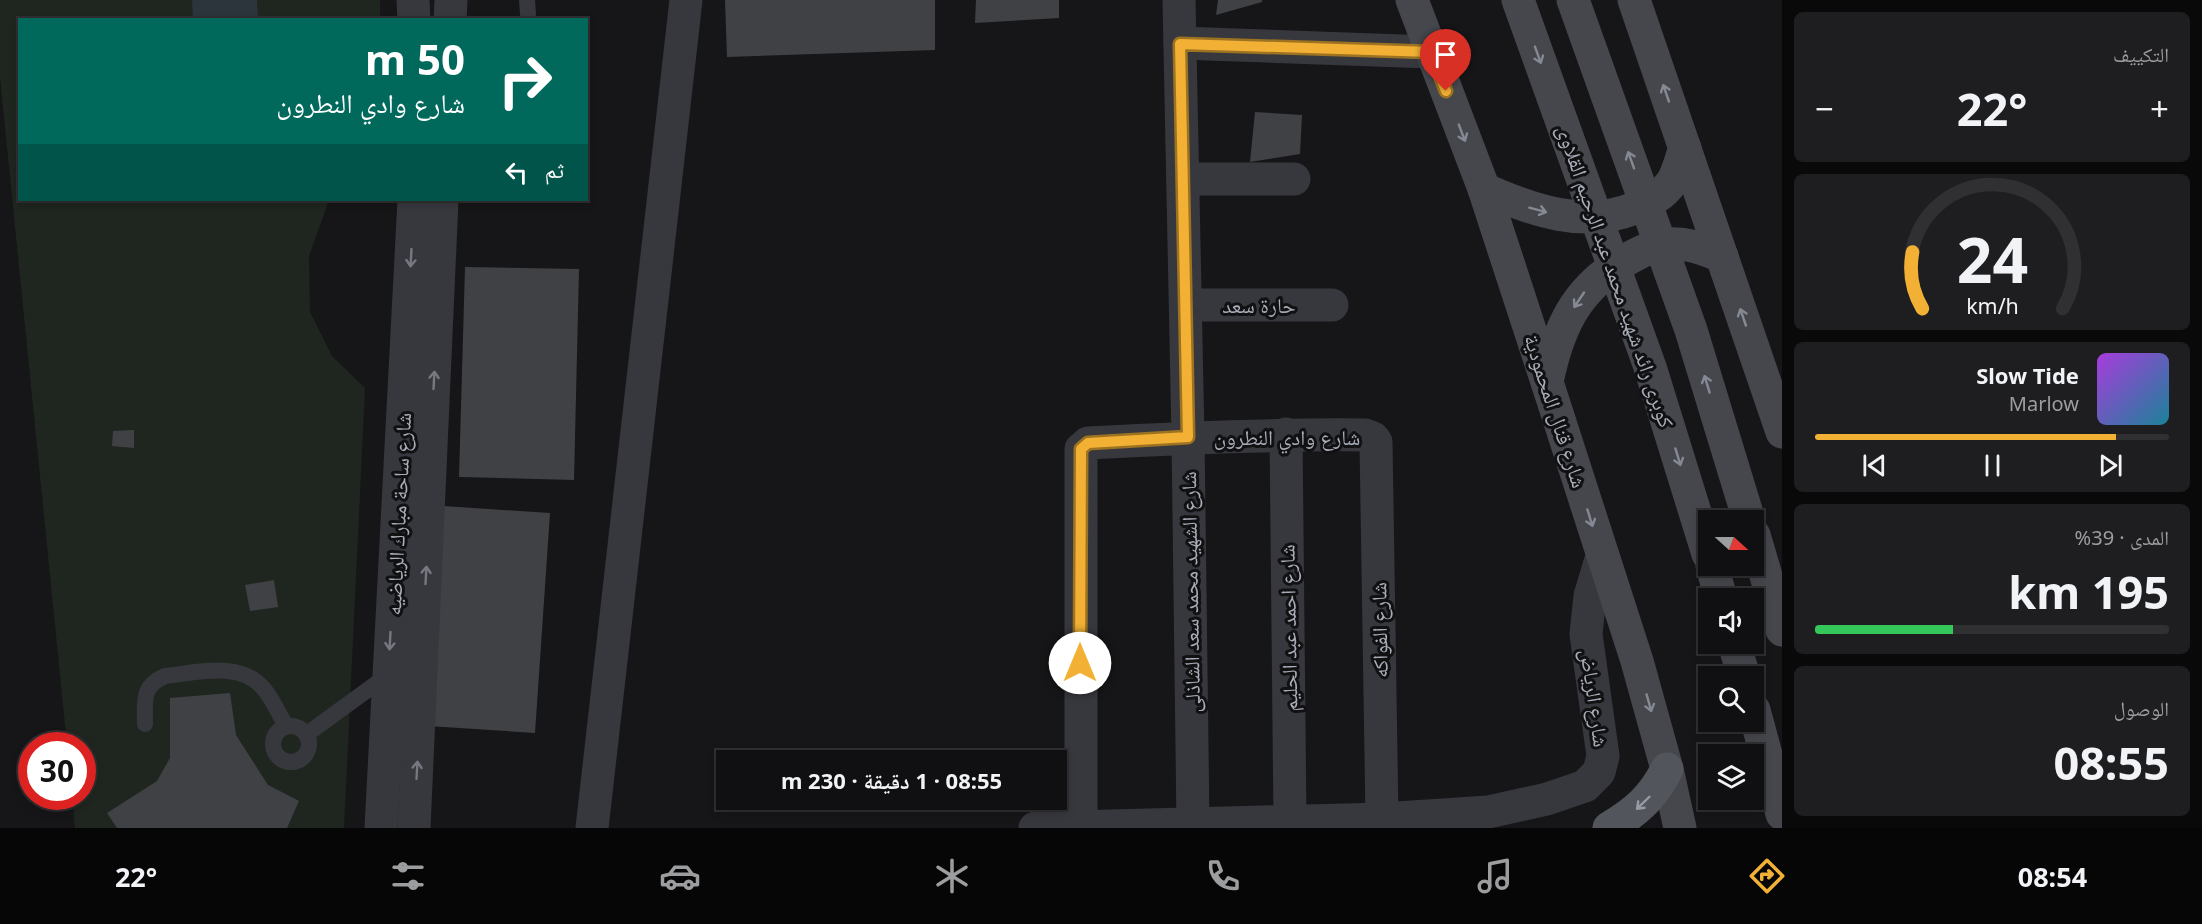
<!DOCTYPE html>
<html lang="ar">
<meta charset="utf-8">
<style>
body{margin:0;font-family:"Noto Sans","Noto Naskh Arabic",sans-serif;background:#1e1e20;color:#f1f3f6;direction:rtl;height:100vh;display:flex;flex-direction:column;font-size:22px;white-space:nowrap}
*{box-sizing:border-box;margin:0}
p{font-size:20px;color:#9c9d9f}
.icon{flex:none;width:33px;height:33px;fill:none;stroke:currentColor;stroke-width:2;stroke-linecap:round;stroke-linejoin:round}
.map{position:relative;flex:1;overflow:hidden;direction:ltr}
.sheet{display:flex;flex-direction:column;gap:12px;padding:12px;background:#09090a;width:420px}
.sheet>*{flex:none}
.hud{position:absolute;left:18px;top:18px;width:570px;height:183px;border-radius:0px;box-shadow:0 3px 9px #0003,0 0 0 2px #303032;direction:rtl;background:#00695c;color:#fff;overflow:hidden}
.needle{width:39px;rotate:111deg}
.controls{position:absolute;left:1698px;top:510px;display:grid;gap:12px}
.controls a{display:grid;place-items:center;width:66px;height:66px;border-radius:0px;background:#101012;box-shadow:0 3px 9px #0003,0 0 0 2px #303032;font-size:30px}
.speed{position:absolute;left:18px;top:732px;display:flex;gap:12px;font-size:30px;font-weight:700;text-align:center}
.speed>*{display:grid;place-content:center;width:78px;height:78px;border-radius:50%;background:#101012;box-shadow:0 3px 9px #0003,0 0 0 2px #303032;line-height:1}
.speed .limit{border:9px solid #d22;background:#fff;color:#111}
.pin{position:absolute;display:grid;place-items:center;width:51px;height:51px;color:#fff;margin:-62px -26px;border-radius:50% 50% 50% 0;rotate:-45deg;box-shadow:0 0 6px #0007}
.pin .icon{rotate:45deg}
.me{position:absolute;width:66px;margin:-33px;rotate:0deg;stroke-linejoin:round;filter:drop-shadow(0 0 4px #0008)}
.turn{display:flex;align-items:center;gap:21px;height:126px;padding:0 24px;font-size:27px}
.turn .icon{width:78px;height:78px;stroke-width:2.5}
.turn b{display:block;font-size:42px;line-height:51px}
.then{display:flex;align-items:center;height:57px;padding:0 24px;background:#0003;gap:12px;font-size:22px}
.big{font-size:45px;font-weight:700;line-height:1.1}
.sheet .widget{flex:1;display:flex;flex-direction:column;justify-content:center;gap:9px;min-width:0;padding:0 21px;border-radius:9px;background:#1e1e20}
.sheet .dial{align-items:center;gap:0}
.dial svg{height:156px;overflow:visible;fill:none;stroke:#303032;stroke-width:7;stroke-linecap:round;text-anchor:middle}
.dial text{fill:#f1f3f6;stroke:none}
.song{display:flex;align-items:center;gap:18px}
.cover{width:72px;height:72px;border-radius:9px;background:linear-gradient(135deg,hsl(280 70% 55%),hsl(190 70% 35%))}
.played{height:6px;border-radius:3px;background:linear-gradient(90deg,#f2b134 85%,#303032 85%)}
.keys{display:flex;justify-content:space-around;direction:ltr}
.heat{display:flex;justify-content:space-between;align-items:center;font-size:33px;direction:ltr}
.charge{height:9px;border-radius:4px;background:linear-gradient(90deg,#34c759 39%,#303032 0)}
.trip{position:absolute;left:716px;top:750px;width:351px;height:60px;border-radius:0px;background:#101012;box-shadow:0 3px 9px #0003,0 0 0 2px #303032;font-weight:700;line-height:60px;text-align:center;direction:rtl}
.tabs{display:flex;height:96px;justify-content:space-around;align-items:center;background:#060607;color:#9c9d9f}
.tabs .icon{width:42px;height:42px}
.tabs .active{color:#f2b134}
.tabs b{font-size:27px;color:#f1f3f6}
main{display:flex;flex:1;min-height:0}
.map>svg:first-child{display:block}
.green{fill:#1e261f}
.water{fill:#2c353c}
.building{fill:#404145}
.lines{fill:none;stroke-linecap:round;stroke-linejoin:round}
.lane{stroke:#37383d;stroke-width:16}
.street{stroke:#37383d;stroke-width:33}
.secondary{stroke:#45474d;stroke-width:33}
.primary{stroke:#53555c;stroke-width:33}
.secondary-bridge{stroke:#45474d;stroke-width:33}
.oneway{stroke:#858993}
.oneway2{stroke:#757881}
.oneway3{stroke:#979ba6}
.route-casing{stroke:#9d7322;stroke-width:15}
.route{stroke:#f2b134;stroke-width:10}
.labels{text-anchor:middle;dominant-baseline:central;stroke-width:6;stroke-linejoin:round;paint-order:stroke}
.street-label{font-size:21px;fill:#a8adb8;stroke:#111113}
</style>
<main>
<section class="sheet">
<div class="widget"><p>التكييف</p>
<div class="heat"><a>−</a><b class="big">22°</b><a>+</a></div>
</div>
<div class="widget dial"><svg viewBox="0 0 100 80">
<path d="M14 69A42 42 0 1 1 86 69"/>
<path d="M14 69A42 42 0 0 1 9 40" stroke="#f2b134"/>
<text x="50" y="56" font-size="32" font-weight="700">24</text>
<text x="50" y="72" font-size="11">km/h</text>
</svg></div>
<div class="widget">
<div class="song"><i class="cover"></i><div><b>Slow Tide</b><p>Marlow</p></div></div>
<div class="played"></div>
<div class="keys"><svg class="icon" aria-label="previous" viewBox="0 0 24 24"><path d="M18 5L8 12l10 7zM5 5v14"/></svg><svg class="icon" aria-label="pause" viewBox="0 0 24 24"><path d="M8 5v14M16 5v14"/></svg><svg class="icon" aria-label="next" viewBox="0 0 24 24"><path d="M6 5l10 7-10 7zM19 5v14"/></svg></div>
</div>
<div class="widget"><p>المدى · 39%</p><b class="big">195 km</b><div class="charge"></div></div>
<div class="widget"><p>الوصول</p><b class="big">08:55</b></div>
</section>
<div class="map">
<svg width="1782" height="828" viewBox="0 0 1782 828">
<rect width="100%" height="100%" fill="#161618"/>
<polygon class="green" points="0,0 380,0 380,19 20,20 20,200 329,200 309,256 310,312 332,356 365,388 344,828 75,828 72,797 82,796 82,746 67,745 0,77"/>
<polygon class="water" points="192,0 257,0 258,19 193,19"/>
<g class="building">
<polygon points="725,0 935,0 935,50 727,57"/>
<polygon points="976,0 1059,0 1059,18 975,23"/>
<polygon points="1218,0 1262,0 1262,2 1216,15"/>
<polygon points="1255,112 1302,115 1300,154 1250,162"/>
<polygon points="465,267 579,269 574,480 459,477"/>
<polygon points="134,430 134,448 112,446 113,431"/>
<polygon points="443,506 550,513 535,733 428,726"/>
<polygon points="274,580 278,607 250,611 245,585"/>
<polygon points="230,693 236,735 268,785 299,801 287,828 117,828 107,813 157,781 170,758 170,698"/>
</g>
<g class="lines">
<g class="lane">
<polyline points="527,0 528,14"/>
<path d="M145 724C145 702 141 686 165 676 196 673 241 660 264 689 273 700 279 714 286 726"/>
<circle cx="291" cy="744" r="18"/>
<polyline points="307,734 388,675"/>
</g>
<g class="street">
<polyline points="413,0 414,20"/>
<polyline points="1179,0 1188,437 1193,824"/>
<polyline points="450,20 451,0"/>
<polyline points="1180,43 1431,52"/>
<polyline points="1183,179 1294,179"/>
<polyline points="1186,305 1332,305"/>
<polyline points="1286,434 1290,822"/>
<path d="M1081 826V449L1088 443C1180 438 1272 434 1365 435L1373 438 1376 442 1382 819"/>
<polyline points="381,828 414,200"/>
<polyline points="414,828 442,200"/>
<polyline points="592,828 686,0"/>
<polyline points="1035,828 1382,819 1488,812 1547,799 1585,786 1599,772 1603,756 1586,634 1590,596 1602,556"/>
</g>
<g class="secondary">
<polyline points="1412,0 1484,189 1547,382 1637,661 1667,769 1680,828"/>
<polyline points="1634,0 1782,432"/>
<path d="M1484 189C1531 210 1584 229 1635 208 1650 202 1662 196 1672 182 1678 173 1681 158 1685 148"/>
<path d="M1547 382C1558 328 1576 288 1626 260 1638 253 1654 245 1668 244 1687 242 1705 250 1722 256"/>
<polyline points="1754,535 1782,630"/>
<polyline points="1712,566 1721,598"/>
<polyline points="1734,644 1744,676"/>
<polyline points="1754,710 1782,814"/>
</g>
<path class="primary" d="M1609 828C1636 812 1653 797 1667 769"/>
<g class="secondary-bridge">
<polyline points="1518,0 1650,367 1708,554"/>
<polyline points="1573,0 1691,330 1749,520"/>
</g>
</g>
<defs><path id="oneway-shaft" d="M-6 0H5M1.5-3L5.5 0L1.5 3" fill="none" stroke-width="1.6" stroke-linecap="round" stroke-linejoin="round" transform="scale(1.5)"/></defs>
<g class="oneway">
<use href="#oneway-shaft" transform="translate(1538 55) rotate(70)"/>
<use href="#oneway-shaft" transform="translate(1666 93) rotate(-109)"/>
<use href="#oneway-shaft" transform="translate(1462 133) rotate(69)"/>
<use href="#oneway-shaft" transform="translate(1631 160) rotate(-110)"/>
<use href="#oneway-shaft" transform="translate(1538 210) rotate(15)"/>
<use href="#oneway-shaft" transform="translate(1579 300) rotate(124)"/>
<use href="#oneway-shaft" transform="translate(1743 317) rotate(-109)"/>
<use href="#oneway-shaft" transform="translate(1707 384) rotate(-107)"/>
<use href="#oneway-shaft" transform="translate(1678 457) rotate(73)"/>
<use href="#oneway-shaft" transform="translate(1590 518) rotate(73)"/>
<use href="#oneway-shaft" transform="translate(1649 703) rotate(74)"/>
</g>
<g class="oneway2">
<use href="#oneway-shaft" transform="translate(411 258) rotate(93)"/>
<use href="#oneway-shaft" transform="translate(434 380) rotate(-87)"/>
<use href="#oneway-shaft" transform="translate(426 575) rotate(-87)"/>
<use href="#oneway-shaft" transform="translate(390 641) rotate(93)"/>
<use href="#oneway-shaft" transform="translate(417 770) rotate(-87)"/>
</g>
<use class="oneway3" href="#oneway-shaft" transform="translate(1643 803) rotate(136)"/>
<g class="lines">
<g class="route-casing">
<polyline id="route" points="1080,663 1081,449 1088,443 1188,437 1180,44 1431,52 1446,91"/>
</g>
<use href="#route" class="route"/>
</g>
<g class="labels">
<g class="street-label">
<text transform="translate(1616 276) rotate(71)">كوبرى رائد شهيد محمد عبد الرحيم القلاوى</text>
<text x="1259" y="305">حارة سعد</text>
<text transform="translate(1556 411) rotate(72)">شارع قنال المحمودية</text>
<text x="1287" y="437">شارع وادي النطرون</text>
<text transform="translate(398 514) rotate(-87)">شارع ساحة مبارك الرياضيه</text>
<text transform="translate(1190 592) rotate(-91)">شارع الشهيد محمد سعد الشاذلى</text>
<text transform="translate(1288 628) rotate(-91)">شارع احمد عبد الحليم</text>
<text transform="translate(1379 630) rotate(-91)">شارع الفواكه</text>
<text transform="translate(1595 698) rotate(82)">شارع الرياض</text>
</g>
</g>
</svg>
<div class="controls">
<a><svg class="needle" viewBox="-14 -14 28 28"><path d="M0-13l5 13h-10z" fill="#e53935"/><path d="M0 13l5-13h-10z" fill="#9c9d9f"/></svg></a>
<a><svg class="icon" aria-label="sound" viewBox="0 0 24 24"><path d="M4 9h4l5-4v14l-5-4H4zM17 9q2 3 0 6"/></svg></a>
<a><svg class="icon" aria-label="search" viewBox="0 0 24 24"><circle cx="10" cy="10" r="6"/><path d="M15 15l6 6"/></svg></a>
<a><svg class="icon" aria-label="layers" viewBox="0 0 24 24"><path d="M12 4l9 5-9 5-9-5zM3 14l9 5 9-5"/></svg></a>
</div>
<div class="speed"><div class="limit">30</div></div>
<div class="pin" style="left:1446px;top:91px;background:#d93025"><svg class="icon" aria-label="arrive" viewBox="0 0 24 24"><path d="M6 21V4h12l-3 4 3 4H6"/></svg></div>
<svg class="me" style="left:1080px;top:663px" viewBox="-20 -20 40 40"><circle r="19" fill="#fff"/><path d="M0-13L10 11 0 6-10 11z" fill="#f2b134"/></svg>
<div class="trip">08:55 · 1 دقيقة · 230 m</div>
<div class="hud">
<div class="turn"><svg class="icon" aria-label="right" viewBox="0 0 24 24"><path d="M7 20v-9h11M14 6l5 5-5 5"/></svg><div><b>50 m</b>شارع وادي النطرون</div></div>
<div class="then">ثم<svg class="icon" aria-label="left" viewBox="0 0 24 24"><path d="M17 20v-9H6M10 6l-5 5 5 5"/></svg></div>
</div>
</div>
</main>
<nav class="tabs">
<b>08:54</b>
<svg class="icon active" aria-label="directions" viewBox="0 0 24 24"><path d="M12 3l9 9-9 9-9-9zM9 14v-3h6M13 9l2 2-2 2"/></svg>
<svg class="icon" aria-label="music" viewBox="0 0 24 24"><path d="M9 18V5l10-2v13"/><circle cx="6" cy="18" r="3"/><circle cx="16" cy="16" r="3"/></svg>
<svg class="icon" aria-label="phone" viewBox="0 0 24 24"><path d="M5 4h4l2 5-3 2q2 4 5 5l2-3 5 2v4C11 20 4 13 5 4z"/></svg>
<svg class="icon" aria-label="climate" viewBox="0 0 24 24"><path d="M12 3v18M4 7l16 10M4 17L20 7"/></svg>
<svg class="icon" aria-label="car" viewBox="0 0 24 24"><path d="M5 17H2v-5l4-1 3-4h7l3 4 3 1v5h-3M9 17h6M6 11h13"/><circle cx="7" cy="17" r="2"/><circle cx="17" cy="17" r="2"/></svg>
<svg class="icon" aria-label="filters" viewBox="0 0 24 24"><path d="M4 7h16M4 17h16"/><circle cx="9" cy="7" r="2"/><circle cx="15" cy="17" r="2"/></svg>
<b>22°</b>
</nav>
